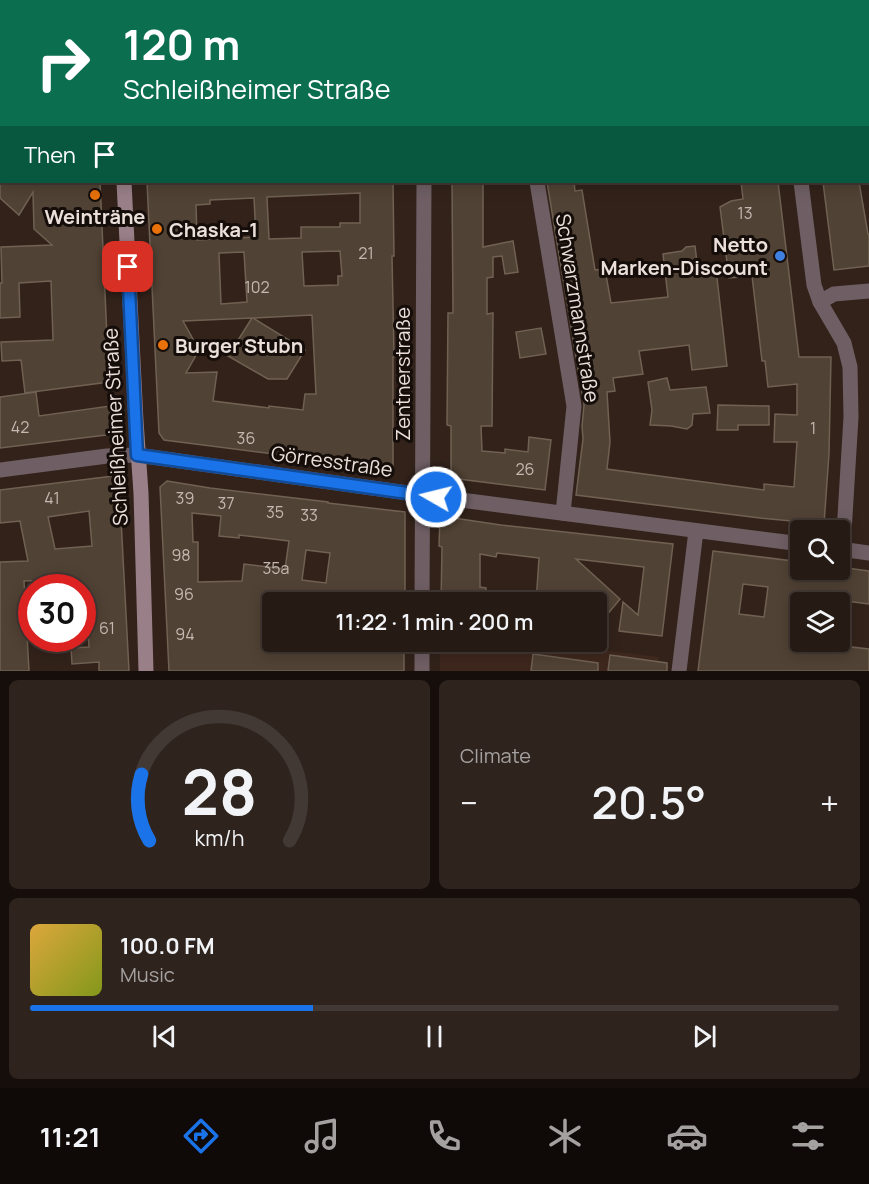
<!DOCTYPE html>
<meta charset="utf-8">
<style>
body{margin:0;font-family:Manrope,sans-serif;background:#2e231d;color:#f1f3f6;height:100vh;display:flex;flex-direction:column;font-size:22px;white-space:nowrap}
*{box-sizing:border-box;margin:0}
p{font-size:20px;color:#a4a1a0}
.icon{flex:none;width:33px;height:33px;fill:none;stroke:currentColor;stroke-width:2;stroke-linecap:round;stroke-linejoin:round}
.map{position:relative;height:671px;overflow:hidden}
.drawer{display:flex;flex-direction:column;gap:9px;padding:9px;background:#150e0b;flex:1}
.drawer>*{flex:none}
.guide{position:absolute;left:0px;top:0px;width:870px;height:183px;box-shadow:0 3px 15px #0003,0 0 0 2px #423834;background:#0b6e4f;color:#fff;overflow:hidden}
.tools{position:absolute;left:790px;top:520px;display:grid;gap:12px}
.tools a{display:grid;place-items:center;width:60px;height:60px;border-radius:6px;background:#261a14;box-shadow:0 3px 15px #0003,0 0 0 2px #423834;font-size:30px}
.speed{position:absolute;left:18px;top:574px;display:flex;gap:12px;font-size:30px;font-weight:700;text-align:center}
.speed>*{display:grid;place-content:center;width:78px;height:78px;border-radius:50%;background:#261a14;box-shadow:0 3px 15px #0003,0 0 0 2px #423834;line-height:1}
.speed .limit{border:9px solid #d22;background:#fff;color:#111}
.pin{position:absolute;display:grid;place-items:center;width:51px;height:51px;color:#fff;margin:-26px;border-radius:12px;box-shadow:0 3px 9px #0006}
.me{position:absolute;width:66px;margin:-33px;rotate:278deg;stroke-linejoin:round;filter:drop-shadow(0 0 4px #0008)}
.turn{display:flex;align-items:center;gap:21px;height:126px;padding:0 24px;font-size:27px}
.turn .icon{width:78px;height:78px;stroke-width:2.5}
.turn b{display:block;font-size:42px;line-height:51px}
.then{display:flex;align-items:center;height:57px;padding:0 24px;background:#0003;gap:12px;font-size:22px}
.big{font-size:45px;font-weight:600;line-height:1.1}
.drawer .tile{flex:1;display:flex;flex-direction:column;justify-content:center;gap:9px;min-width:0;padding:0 21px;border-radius:9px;background:#2e231d}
.drawer .dial{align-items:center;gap:0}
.dial svg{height:156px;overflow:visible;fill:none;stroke:#423834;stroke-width:7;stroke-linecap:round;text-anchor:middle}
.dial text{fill:#f1f3f6;stroke:none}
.song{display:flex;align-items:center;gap:18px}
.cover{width:72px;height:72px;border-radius:9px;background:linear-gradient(135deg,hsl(40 70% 55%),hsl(70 70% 35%))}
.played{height:6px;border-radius:3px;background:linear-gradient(90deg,#1a73e8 35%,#423834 35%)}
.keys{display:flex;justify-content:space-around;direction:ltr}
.heat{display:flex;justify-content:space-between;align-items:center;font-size:33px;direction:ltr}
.drawer .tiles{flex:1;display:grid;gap:9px;grid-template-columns:1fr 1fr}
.tile:last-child{grid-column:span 2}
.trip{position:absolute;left:262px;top:592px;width:345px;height:60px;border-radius:6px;background:#261a14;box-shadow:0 3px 15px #0003,0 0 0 2px #423834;font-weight:600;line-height:60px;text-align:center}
.menu{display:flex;height:96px;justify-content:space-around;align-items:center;background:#0f0a08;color:#a4a1a0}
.menu .icon{width:42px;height:42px}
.menu .active{color:#1a73e8}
.menu b{font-size:27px;color:#f1f3f6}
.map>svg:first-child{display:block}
.built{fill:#3e271d}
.building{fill:#504234;stroke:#706153;stroke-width:1.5;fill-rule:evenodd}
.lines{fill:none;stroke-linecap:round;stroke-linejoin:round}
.minor{stroke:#6f5f65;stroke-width:15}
.secondary{stroke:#997f88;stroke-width:15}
.route-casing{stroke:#114b97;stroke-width:15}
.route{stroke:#1a73e8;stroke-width:10}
.food-dot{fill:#e8710a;stroke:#150d0a;stroke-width:2}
.shop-dot{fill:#3f7fe0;stroke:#150d0a;stroke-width:2}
.labels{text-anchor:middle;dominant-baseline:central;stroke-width:6;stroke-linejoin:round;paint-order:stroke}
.number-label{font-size:16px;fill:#c4b8b0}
.poi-label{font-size:20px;font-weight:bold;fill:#ebdfda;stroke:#150d0a;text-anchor:start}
.street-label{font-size:20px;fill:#ebdfda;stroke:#150d0a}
</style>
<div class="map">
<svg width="869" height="671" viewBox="0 0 869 671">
<rect width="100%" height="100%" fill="#32221a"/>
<polygon class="built" points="553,644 659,657 657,671 440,671 440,654"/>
<g class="building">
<polygon points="0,182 100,182 109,382 25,393 21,360 2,361 1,342 53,340 51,281 19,283 20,317 0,318 0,283 2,283 1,247 52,245 34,229 33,192 19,215 0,198"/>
<path d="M147 182H393L394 256H392L394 357H393V469L164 440 159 433ZM360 193V223H340V227H301V238L269 239 267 197ZM254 198 256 237 197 240 196 205 210 204V200ZM340 251 342 276H338V285L304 286 302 252ZM244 252 247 302 221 304 219 253ZM312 315 316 394H305L303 410 269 406V408L213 401 217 372 186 373 199 350 183 321 252 318 228 356 268 379H287L305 350 253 318Z"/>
<polygon points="452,182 483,182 483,247 513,241 518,272 505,274 502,256 493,257 493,277 487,278 487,314 493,313 492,426 481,426 482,451 505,453 505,449 528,452 529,437 551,440 545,490 451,478 451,426 447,425 448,313 453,313"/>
<polygon points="547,182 574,182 575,191 582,190 595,270 605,269 611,303 668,297 663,254 682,251 686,247 695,246 698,271 716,269 727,366 692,370 689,345 639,351 643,374 613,378 615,391 607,392 610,442 607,469 764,490 764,484 794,487 797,442 774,442 775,414 797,415 797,384 768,387 765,361 762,361 752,276 729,278 720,207 731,201 743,199 741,182 778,182 799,357 831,357 829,454 824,524 760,518 576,495 583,439 582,426 584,405"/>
<polygon points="823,182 859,182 868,234 869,234 869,266 834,270"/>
<polygon points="541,328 546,354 520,358 516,332"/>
<polygon points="667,378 670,390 706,387 710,413 693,414 692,425 687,429 671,426 650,425 652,410 648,382"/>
<polygon points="36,392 39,416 110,406 111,430 106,435 0,448 0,397"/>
<polygon points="718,405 769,406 769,425 738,425 738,430 717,430"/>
<path d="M113 476 119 481 129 671H99V662L72 664 71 648 89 647 85 585 54 586V580L24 581 29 671H0V562L28 561 20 521 0 523V490ZM89 511 92 546 55 549 48 517Z"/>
<path d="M167 481 210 488 328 502V503L405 512V603H315L316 599 282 595 281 603H273V642H404V671H169L160 487ZM192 513 221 516 219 536 239 538V535L289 541 285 569 244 564 242 581 198 582V542H193ZM306 550 330 553 326 583 302 580Z"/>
<polygon points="440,516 501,525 673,544 662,636 619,631 623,602 638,615 644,567 576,559 620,599 597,627 597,603 536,603 539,558 497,553 496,557 480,554 480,587 486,588 486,603 441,603 442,547 439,546"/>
<path d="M713 551 801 562V570H840V567L869 571V604L823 598 824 595 794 591 790 632H793L792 642H836L835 645 869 649V671H698ZM743 584 768 587 764 617 739 614Z"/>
<polygon points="533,654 598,663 598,671 531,671"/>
<polygon points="610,655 667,663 667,671 608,671"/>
</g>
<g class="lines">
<g class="minor">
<polyline points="424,0 424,2"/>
<polyline points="778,0 778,2"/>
<polyline points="868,49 869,49"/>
<polyline points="0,153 2,153"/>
<polyline points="537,182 574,406 563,513"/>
<polyline points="801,182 814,285 820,302 844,343 850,367 851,417 843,549"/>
<polyline points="820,302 834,294 869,291"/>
<polyline points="0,470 107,456 137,455 422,495 801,544"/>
<polyline points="840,549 869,553"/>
<polyline points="422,603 424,182"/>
<polyline points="422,642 422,671"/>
<polyline points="679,671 696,531"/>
</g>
<g class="secondary">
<polyline points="115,0 115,2"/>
<polyline points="124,182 136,421 141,493 146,671"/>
</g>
</g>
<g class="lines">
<g class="route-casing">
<polyline id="route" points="128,267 137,455 436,497"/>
</g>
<use href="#route" class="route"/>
</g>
<g class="food-dot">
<circle cx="95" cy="195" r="6"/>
<circle cx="157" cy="229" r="6"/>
<circle cx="163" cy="345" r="6"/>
</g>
<circle class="shop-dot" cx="780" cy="256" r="6"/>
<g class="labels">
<g class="number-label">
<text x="745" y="213">13</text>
<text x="366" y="253">21</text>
<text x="257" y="287">102</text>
<text x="20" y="427">42</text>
<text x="813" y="428">1</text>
<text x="246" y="438">36</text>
<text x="525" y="469">26</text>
<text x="52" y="498">41</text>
<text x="185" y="498">39</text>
<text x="226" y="503">37</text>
<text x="275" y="512">35</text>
<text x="309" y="515">33</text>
<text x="181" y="555">98</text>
<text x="276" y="568">35a</text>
<text x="184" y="594">96</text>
<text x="107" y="628">61</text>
<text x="185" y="634">94</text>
</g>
<g class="poi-label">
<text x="95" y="216" text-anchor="middle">Weinträne</text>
<text x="169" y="229">Chaska-1</text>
<text x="768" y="244" text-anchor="end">Netto<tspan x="768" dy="23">Marken-Discount</tspan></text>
<text x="175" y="345">Burger Stubn</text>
</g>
<g class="street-label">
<text transform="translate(578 308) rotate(81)">Schwarzmannstraße</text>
<text transform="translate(402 374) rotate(-90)">Zentnerstraße</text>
<text transform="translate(115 427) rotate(-93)">Schleißheimer Straße</text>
<text transform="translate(332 461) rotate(8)">Görresstraße</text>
</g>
</g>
</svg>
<div class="tools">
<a><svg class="icon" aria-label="search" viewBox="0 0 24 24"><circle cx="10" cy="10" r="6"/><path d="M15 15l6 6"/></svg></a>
<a><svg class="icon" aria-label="layers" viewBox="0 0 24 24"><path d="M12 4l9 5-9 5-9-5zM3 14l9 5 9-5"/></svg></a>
</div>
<div class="speed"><div class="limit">30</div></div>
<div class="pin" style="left:128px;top:267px;background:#d93025"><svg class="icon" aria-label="arrive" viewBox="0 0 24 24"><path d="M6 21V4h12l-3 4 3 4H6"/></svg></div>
<svg class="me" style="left:436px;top:497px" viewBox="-20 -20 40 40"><circle r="17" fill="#1a73e8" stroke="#fff" stroke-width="3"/><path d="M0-11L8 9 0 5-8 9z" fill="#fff"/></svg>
<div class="trip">11:22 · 1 min · 200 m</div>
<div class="guide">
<div class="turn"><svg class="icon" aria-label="right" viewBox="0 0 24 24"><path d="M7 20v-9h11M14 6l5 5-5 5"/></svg><div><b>120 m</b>Schleißheimer Straße</div></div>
<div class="then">Then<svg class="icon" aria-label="arrive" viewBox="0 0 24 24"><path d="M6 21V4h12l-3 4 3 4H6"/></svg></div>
</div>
</div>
<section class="drawer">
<div class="tiles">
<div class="tile dial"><svg viewBox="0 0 100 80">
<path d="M14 69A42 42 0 1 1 86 69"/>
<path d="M14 69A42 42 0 0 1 10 35" stroke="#1a73e8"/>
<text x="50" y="56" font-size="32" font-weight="700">28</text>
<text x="50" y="72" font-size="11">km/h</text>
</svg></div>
<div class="tile"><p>Climate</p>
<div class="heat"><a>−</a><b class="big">20.5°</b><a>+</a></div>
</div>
<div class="tile">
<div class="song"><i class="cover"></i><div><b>100.0 FM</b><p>Music</p></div></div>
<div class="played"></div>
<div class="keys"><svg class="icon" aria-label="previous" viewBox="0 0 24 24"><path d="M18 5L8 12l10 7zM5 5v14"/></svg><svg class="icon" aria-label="pause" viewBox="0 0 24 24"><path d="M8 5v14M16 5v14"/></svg><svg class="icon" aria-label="next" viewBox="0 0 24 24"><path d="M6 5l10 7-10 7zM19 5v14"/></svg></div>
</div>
</div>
</section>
<nav class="menu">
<b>11:21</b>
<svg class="icon active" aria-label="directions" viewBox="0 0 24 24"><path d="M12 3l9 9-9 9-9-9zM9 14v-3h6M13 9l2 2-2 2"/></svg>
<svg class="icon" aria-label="music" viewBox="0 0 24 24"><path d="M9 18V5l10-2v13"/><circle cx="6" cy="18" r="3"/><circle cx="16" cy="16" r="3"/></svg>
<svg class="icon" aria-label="phone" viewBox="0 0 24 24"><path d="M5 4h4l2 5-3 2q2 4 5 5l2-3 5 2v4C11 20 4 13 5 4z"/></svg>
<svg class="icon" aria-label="climate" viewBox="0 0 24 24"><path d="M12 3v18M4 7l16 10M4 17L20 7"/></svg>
<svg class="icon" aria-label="car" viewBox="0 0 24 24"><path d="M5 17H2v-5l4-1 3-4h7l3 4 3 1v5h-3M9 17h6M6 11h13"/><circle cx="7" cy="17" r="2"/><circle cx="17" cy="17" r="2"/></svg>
<svg class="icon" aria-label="filters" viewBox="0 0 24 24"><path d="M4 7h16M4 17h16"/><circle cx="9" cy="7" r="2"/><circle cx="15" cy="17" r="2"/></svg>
</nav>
